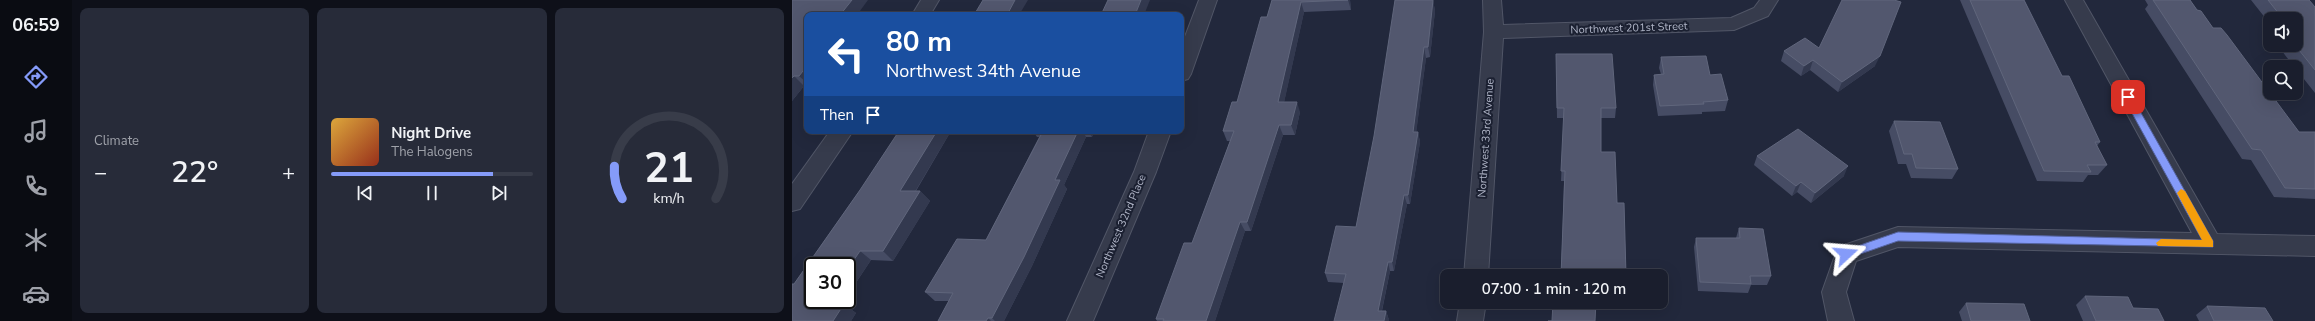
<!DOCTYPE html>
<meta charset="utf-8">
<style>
body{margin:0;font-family:"Nunito Sans",sans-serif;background:#272b39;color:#f1f3f6;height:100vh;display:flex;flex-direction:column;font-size:15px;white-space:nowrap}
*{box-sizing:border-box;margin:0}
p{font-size:13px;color:#9fa2aa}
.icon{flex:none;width:22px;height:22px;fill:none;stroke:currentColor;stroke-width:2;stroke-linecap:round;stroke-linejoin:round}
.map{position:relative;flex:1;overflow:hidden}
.panel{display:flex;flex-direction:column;gap:8px;padding:8px;background:#0e1019;width:720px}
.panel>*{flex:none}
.top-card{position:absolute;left:12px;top:12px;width:380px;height:122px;border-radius:8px;box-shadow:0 4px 16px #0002,0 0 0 1px #383c49;background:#1a4fa0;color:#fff;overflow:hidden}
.tools{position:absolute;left:1471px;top:12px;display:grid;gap:8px}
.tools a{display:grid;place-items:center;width:40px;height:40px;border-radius:8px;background:#1a1e2d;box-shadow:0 4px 16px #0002,0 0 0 1px #383c49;font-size:20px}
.speed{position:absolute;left:12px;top:257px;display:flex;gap:8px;font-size:20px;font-weight:700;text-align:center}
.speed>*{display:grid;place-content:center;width:52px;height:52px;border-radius:50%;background:#1a1e2d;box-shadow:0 4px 16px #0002,0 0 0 1px #383c49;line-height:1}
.speed .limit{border:2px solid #111;border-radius:6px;background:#fff;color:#111}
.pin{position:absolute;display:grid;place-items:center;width:34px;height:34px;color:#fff;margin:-17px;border-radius:8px;box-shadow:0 2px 6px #0006}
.me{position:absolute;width:44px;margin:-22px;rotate:71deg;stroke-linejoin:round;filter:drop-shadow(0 0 3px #0008)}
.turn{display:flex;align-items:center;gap:14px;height:84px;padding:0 16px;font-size:18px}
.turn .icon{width:52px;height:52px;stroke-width:2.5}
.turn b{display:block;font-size:28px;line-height:34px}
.then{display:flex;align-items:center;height:38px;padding:0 16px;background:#0003;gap:8px;font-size:15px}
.big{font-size:30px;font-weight:600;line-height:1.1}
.panel .card{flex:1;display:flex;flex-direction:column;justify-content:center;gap:6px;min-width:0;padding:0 14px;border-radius:8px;background:#272b39}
.panel .dial{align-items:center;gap:0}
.dial svg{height:104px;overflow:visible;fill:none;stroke:#383c49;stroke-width:7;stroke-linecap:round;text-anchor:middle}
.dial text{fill:#f1f3f6;stroke:none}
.song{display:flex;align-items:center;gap:12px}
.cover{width:48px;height:48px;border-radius:6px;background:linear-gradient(135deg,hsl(40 70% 55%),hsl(10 70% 35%))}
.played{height:4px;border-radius:2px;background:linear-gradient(90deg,#859bf9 80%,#383c49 80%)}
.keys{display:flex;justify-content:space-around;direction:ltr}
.heat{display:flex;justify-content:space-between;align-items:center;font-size:22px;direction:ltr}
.panel .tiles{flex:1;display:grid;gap:8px;grid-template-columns:repeat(3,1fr)}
.trip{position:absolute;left:648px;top:269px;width:228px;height:40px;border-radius:8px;background:#1a1e2d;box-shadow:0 4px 16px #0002,0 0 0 1px #383c49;font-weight:600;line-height:40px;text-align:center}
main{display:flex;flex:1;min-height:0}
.dock{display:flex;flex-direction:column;width:72px;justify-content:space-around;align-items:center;background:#0a0c12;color:#9fa2aa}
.dock .icon{width:28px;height:28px}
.dock .current{color:#859bf9}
.dock b{font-size:18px;color:#f1f3f6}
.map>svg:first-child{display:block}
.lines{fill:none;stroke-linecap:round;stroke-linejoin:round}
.minor-casing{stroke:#515667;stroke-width:2}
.minor{fill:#363b4c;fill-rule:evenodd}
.wall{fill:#464c64}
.shaded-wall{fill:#33394f}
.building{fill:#52576e;stroke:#60667c}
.route{fill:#859bf9;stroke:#5665a2}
.slow{fill:#f59e0b}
.labels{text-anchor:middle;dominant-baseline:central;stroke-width:4;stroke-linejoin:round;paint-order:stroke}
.street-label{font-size:11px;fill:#b1b6c8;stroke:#1b2031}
</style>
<main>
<nav class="dock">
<b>06:59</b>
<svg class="icon current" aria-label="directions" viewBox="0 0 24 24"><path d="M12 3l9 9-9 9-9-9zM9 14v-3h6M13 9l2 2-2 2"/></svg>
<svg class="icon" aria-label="music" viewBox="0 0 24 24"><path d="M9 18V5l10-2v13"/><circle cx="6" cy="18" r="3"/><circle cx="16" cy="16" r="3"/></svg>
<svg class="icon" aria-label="phone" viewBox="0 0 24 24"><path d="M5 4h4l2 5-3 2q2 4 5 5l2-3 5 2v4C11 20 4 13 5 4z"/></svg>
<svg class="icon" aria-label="climate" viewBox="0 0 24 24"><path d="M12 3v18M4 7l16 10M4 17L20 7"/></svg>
<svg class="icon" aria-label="car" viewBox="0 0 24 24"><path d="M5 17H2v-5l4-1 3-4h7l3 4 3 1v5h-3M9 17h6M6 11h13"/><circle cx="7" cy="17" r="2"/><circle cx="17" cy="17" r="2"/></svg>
</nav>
<section class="panel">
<div class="tiles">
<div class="card"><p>Climate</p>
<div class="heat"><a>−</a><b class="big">22°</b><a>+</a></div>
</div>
<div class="card">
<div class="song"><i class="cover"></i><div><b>Night Drive</b><p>The Halogens</p></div></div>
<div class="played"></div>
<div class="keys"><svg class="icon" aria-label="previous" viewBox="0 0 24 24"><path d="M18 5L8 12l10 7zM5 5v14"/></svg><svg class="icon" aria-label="pause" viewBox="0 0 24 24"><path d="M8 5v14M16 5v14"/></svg><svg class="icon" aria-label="next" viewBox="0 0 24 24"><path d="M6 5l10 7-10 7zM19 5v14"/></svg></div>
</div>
<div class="card dial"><svg viewBox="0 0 100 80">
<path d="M14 69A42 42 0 1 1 86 69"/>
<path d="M14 69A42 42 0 0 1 8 44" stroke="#859bf9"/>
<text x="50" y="56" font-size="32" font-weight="700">21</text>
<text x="50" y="72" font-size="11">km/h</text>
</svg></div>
</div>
</section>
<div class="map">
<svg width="1523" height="321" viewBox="0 0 1523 321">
<rect width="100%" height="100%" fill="#22283c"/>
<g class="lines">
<g class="minor-casing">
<g id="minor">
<polygon points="129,0 147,0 138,15 120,15"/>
<polygon points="407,0 425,0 399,74 396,79 389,81 389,47"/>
<polygon points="691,0 709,0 711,25 939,18 962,8 968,0 986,0 976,16 942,30 711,38 696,276 672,276 692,32"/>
<polygon points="1273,0 1291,0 1425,234 1523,236 1523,256 1106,247 1064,261 1054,292 1062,321 1036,321 1030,292 1046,247 1106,227 1400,233"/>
<polygon points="38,131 61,131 8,209 0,211 0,184"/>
<polygon points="357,131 379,131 364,172 301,321 275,321 342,172"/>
<polygon points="668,302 694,302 691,321 665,321"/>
</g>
</g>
<use href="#minor" class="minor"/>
</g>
<g class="wall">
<polygon points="0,0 15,15 15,86 12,86 0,101"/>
<polygon points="480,0 558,0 559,10 512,12 492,102 508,112 503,135 491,135 459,231 453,231 423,321 365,321 364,319 400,243 438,141 435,141 431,131 445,102 475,17"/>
<polygon points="641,0 643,11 638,57 634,58 624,132 626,132 628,142 618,204 615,204 602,271 598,271 590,311 594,311 597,320 552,283 536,282 533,273 564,227"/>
<polygon points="1168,0 1232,0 1270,76 1308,142 1305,146 1315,165 1306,175 1296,175 1291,182 1245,181"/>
<polygon points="1353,0 1398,0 1405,10 1421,28 1507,132 1523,132 1523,199 1482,197 1459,160 1450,159 1353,9 1356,5"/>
<polygon points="1459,0 1517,0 1523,7 1523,93 1504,69 1504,67 1502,67 1487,47 1488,45 1504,45 1504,19 1478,19 1478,24"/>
<polygon points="1027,48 1083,66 1046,92 1018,70 1009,76 989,61 992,51"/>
<polygon points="764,54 824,108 823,118 809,118 809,152 825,203 832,203 834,276 769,276 772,181 769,181 772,118 765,118"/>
<polygon points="869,57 918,75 936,100 933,111 910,112 910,114 866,116 861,85 862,75 869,74 867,68"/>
<polygon points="1102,121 1166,169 1160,179 1119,178 1114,164 1106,164 1097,131"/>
<polygon points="159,131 124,191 128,191 138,201 101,261 79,260 50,304 52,304 64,313 59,321 0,321 2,284 68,190"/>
<polygon points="241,131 302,131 300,137 294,137 272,185 275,189 240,266 212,321 146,321 157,301 143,301 133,292 194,240 247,137 245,137"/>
<polygon points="965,156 1052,176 1019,203 1005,192 1000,196 962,165"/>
<polygon points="947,228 979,276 975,285 959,285 956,293 906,291 902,247 904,238 944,238"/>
<polygon points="1293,296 1341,308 1372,321 1291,321 1284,305"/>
<polygon points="1174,303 1238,321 1170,321 1167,312"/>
<polygon points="1415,306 1481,321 1407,321 1404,315"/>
</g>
<g class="shaded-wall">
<polygon points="60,0 76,0 65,15 48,15"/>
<polygon points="223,0 236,0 227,15 215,15"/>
<polygon points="349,0 358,0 352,15 343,15"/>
<polygon points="556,0 558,0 559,10"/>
<polygon points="641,0 643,11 638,57 636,47"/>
<polygon points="509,2 512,12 490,112 486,102"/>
<polygon points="632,47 634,58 623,142 621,132"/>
<polygon points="1088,56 1083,66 1046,92 1050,82"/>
<polygon points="1021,60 1018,70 1009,76 1012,66"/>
<polygon points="15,66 15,83 7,76"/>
<polygon points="2,76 12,86 0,101 0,78"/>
<polygon points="505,102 508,112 503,135 499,125"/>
<polygon points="487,125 491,135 459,231 455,222"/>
<polygon points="145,131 159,131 118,200 108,191"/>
<polygon points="286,131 291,131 294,137 272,185 275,189 240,266 212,321 203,321 200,318 263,180"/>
<polygon points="296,131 302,131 300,137"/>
<polygon points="626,132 628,142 618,204 616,195"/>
<polygon points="1056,166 1052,176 1019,203 1023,193"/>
<polygon points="1009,182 1005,192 1000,196 1004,186"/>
<polygon points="128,191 138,201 101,261 91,251"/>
<polygon points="612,195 615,204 602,271 600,262"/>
<polygon points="448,222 453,231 423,321 414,321"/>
<polygon points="68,251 79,260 55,296 55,270"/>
<polygon points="596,262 598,271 588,319 586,311"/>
<polygon points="34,300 52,300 44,312 32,303"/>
<polygon points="52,304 64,313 59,321 41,321"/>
<polygon points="594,311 597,320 597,321 592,321"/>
<polygon points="196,318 199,321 194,321"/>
</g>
<g class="building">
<polygon points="0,0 60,0 48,15 15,15 15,66 7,76 2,76 0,78"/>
<polygon points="191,0 223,0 215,15 182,15"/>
<polygon points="316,0 349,0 343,15 309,15"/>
<polygon points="480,0 556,0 509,2 486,102 505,102 499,125 487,125 455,222 448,222 414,321 371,321 372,319 364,319 392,243 400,243 442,131 431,131 440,102 445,102 469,17 475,17"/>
<polygon points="603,0 641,0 636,47 632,47 621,132 626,132 616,195 612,195 600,262 596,262 586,311 594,311 592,321 542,321 554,274 533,273 544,226 564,227 582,136"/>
<polygon points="1050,0 1102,0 1109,2 1088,56 1050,82 1021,60 1012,66 992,51 1013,38 1027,48"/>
<polygon points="1178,0 1232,0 1270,76 1277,76 1308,142 1303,142 1315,165 1295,165 1299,172 1252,171"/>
<polygon points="1361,0 1398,0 1405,10 1409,11 1421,28 1429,28 1435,35 1507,132 1523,132 1523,189 1493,188 1469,150 1460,149"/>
<polygon points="1476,0 1517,0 1523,7 1523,70 1503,45 1504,45 1504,37 1505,37 1504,36 1504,19 1491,19"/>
<polygon points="764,54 820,54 824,108 809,108 809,152 823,152 825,203 832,203 834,275 805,275 805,276 769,276 773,171 769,171 772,108 765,108"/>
<polygon points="914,56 918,75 929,74 936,100 911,102 912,104 868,106 862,75 872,74 869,57"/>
<polygon points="1102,121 1148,122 1166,169 1124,168 1120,154 1112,154"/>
<polygon points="1006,129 1056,166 1023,193 1009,182 1004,186 965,156"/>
<polygon points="107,131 145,131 108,191 128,191 91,251 68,251 55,270 55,266 21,266 21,300 34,300 32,303 52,304 41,321 0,321 0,284 2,284 68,190"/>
<polygon points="251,131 286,131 263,180 268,180 232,257 200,318 196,318 194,321 146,321 161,293 133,292 165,239 194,240"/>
<polygon points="947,228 971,229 979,276 958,276 959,284 908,282 904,238 948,238"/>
<polygon points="1293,296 1336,297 1341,308 1366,309 1372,321 1304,321"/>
<polygon points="761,302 804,302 803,321 756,321 760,321"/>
<polygon points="1174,303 1232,304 1238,321 1179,321"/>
<polygon points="1415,306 1473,308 1481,321 1422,321"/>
</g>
<polygon class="route" points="1336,94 1339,95 1421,241 1421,247 1106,241 1054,259 1051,257 1051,251 1106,232 1410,240 1331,97"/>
<polygon class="slow" points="1389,189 1393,191 1421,241 1421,247 1366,246 1364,243 1369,239 1410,240 1385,193"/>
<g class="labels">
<g class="street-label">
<text transform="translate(837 28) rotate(-2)">Northwest 201st Street</text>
<text transform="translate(694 138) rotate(-86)">Northwest 33rd Avenue</text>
<text transform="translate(329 226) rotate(-67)">Northwest 32nd Place</text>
</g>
</g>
</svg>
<div class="tools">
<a><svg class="icon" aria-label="sound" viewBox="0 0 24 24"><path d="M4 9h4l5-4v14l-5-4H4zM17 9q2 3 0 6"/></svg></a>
<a><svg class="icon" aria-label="search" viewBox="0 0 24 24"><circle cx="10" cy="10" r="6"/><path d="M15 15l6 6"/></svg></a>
</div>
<div class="speed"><div class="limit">30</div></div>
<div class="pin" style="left:1336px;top:97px;background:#d93025"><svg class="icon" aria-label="arrive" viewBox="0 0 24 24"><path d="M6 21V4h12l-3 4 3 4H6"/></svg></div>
<svg class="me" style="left:1054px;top:254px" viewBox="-20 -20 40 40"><path d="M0-17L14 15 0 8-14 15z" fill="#859bf9" stroke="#fff" stroke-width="4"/></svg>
<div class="trip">07:00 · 1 min · 120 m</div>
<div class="top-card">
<div class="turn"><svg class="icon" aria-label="left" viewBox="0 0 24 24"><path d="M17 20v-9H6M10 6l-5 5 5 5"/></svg><div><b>80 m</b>Northwest 34th Avenue</div></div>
<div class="then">Then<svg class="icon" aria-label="arrive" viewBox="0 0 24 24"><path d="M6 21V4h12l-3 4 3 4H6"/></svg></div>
</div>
</div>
</main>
